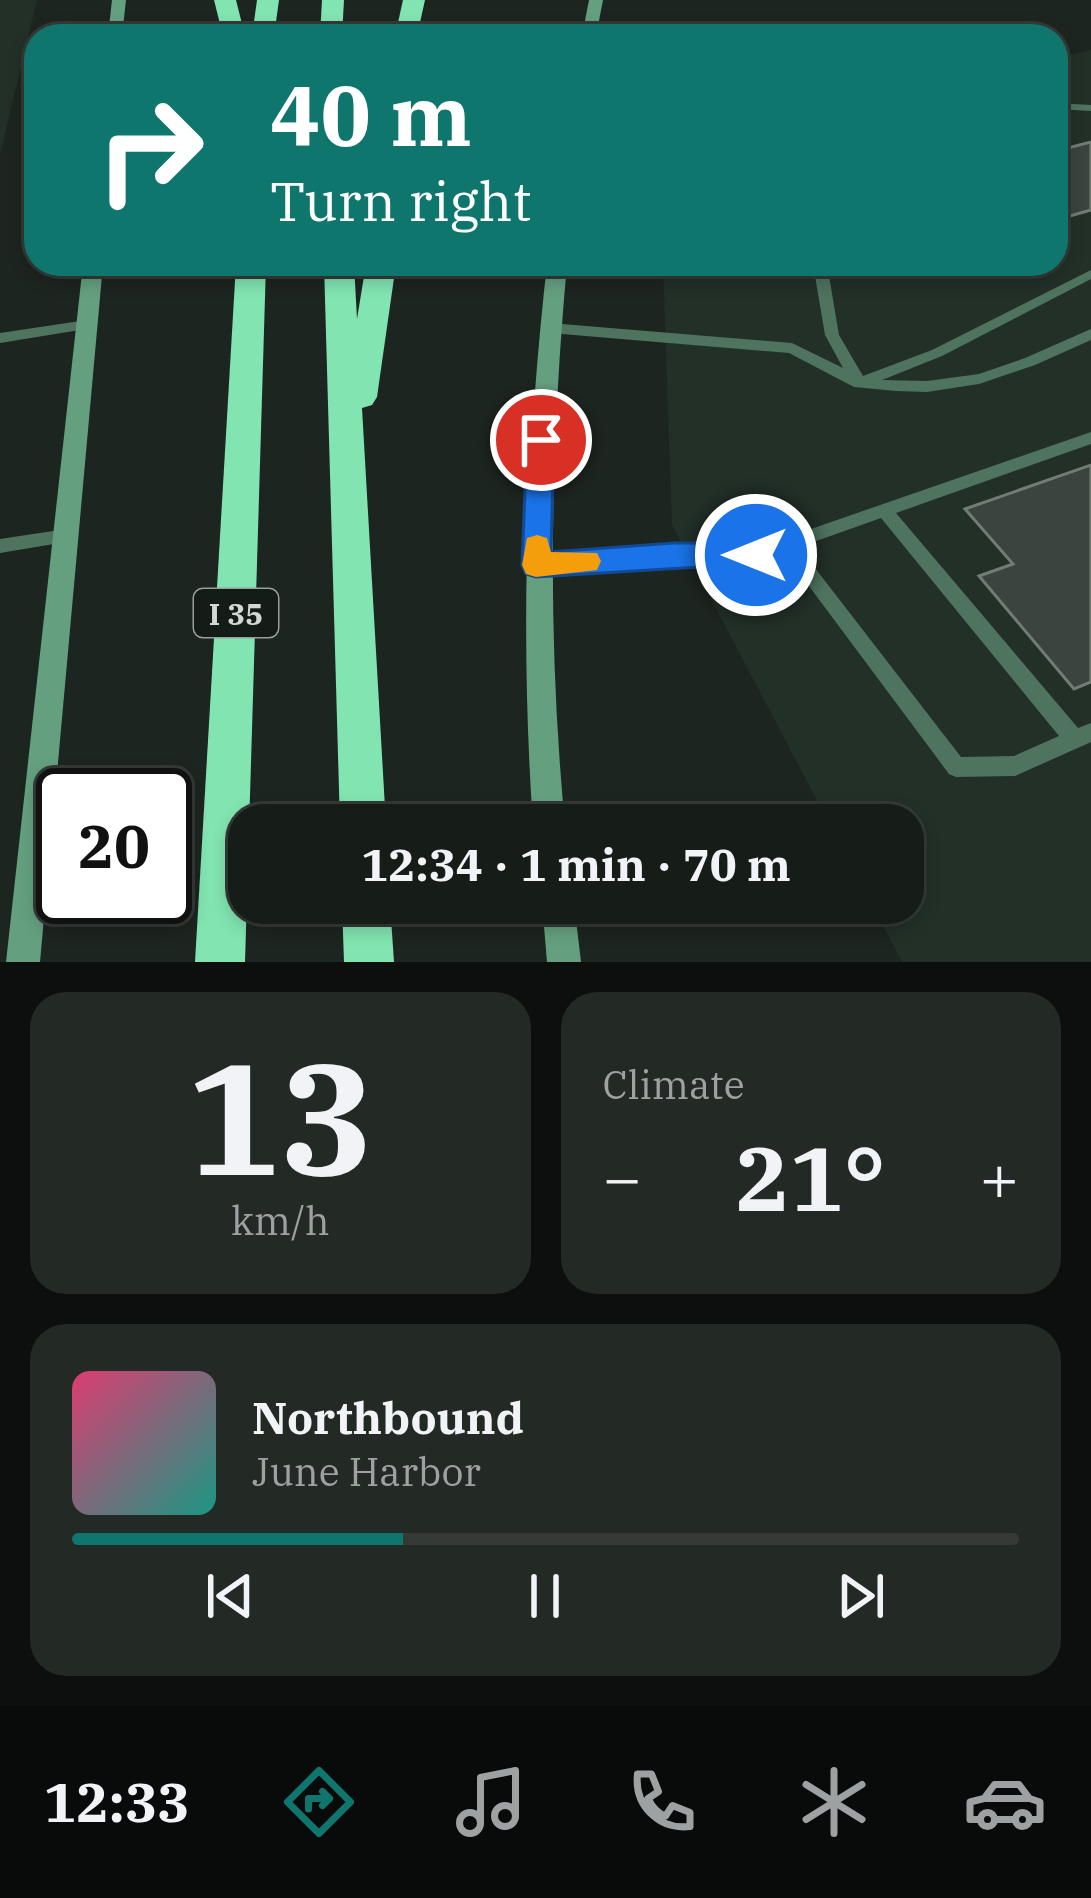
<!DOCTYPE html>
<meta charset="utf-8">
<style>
body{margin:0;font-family:"IBM Plex Serif",serif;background:#232925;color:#f1f3f6;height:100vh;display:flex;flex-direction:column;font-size:45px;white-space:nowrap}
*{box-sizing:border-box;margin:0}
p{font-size:39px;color:#9ea1a2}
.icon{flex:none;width:66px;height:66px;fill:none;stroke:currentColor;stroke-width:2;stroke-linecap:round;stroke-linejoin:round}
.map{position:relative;height:962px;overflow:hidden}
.drawer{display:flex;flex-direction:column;gap:30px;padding:30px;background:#0c0f0d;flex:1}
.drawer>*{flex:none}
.hud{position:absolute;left:24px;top:24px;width:1044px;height:252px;border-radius:36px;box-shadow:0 6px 18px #0003,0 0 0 3px #353a37;background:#0f766e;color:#fff;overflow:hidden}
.speed{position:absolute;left:36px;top:768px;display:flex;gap:24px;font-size:60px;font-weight:700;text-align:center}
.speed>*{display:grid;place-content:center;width:156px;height:156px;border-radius:50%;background:#161c18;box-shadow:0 6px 18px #0003,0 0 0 3px #353a37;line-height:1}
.speed .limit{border:6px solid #111;border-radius:18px;background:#fff;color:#111}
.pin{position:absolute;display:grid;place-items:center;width:102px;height:102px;color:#fff;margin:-51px;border:6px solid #fff;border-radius:50%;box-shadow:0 3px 12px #0007}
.me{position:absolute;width:132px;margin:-66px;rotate:270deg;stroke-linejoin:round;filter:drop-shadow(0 0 9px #0008)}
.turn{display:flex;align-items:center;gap:42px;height:252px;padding:0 48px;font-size:54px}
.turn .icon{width:156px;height:156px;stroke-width:2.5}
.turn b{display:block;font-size:84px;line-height:102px}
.big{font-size:90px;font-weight:800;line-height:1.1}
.drawer .widget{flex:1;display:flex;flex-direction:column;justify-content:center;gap:18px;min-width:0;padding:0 42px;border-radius:36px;background:#232925}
.drawer .dial{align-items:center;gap:0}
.dial b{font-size:156px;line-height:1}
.song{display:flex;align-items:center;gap:36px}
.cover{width:144px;height:144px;border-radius:18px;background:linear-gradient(135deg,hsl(340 70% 55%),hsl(170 70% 35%))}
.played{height:12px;border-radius:6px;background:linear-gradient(90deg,#0f766e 35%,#353a37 35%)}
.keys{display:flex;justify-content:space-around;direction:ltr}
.heat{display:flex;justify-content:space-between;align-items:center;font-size:66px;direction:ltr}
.drawer .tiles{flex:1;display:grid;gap:30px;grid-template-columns:1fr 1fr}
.widget:last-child{grid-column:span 2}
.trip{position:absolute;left:228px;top:804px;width:696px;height:120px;border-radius:36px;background:#161c18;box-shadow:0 6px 18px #0003,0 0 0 3px #353a37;font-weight:800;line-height:120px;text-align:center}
.tab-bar{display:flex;height:192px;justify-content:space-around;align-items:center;background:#090b0a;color:#9ea1a2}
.tab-bar .icon{width:84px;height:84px}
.tab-bar .on{color:#0f766e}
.tab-bar b{font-size:54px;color:#f1f3f6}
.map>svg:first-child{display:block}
.built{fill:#223028}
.building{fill:#3b443f;stroke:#717c75;stroke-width:3}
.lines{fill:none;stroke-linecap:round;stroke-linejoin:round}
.lane{fill:#4e735e;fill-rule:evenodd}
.secondary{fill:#64a080;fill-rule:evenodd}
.highway{fill:#82e4b1;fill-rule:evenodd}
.route{fill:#1a73e8;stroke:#114b97;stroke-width:3}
.slow{fill:#f59e0b}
.labels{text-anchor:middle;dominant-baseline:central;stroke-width:12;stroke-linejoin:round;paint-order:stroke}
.shield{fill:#131c17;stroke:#99a09b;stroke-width:3}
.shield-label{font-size:30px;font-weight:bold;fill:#d2d8d4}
</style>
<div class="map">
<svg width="1091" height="962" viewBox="0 0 1091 962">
<rect width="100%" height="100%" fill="#1d2520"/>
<g class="built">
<polygon points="0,0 37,0 0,154"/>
<polygon points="1091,50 1091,962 902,962 871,903 903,903 903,825 830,825 672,525 663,264 1056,264 1056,58"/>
</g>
<g class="building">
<polygon points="1091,142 1091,210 1056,220 1056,151"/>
<polygon points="1091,465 1091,682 1074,689 979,576 1013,564 965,509"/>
</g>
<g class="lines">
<g class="lane">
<polygon points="1056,103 1091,105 1091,111 1056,109"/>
<polygon points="813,264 827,264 839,335 863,376 932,350 1091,270 1091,279 942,356 882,380 927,381 979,374 1025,358 1091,329 1091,340 1035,365 979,384 927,392 896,391 854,387 789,353 550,333 543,328 550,323 792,343 843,368 825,335"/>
<polygon points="87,320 92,322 94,325 92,328 0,343 0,333"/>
<path d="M1091 432V444L896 513 1078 728 1091 723V742L1015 776 956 777 949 774 803 578 756 562H674L536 572 530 570 527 565 530 560 536 558 674 548H756ZM881 518 1059 736 1014 756 961 757 815 568 777 555Z"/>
<polygon points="66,529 72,531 75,536 72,541 0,553 0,539"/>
</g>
<g class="secondary">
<polygon points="112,0 126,0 122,36 108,36"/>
<polygon points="589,0 603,0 596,36 582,36"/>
<polygon points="83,264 103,264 40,962 6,962"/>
<path d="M547 264H567C550 452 547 637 565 825H533C520 637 526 451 547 264Z"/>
<polygon points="542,903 574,903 581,962 547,962"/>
</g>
<g class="highway">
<polygon points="214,0 236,0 245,36 223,36"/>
<polygon points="257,0 279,0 274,36 252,36"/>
<polygon points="322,0 344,0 342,36 320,36"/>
<polygon points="403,0 425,0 417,36 395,36"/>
<polygon points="236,264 266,264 245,962 195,962"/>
<polygon points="324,264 354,264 357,319 366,264 396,264 377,397 372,405 362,408 386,825 340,825"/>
<polygon points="342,903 390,903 394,962 344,962"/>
</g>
</g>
<polygon class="route" points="541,431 554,440 551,552 674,543 756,543 766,546 771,555 766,563 536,577 526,574 522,565 527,440"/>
<polygon class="slow" points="537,535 547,538 551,552 597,553 601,561 597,570 536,577 526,574 522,565 527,538"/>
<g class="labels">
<rect class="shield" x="194" y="589" width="84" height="48" rx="9"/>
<g class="shield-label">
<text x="236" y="613">I 35</text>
</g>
</g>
</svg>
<div class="speed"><div class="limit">20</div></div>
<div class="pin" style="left:541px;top:440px;background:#d93025"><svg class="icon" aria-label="arrive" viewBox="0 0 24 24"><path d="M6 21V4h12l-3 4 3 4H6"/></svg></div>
<svg class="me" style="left:756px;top:555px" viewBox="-20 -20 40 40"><circle r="17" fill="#1a73e8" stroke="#fff" stroke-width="3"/><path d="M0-11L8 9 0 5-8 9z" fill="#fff"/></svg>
<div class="trip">12:34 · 1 min · 70 m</div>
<div class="hud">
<div class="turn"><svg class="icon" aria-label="right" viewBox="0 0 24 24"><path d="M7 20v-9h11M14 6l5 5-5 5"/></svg><div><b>40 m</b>Turn right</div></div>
</div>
</div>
<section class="drawer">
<div class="tiles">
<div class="widget dial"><b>13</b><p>km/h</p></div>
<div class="widget"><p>Climate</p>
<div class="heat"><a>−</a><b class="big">21°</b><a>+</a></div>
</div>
<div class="widget">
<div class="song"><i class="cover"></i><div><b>Northbound</b><p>June Harbor</p></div></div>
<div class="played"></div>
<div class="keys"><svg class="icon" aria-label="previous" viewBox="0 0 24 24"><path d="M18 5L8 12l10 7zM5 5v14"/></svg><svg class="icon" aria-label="pause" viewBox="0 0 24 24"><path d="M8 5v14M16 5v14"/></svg><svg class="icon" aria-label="next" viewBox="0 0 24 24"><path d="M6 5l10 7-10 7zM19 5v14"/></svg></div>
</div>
</div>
</section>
<nav class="tab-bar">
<b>12:33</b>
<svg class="icon on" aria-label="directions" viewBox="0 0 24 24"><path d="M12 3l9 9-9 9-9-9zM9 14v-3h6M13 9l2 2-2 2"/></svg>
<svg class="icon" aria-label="music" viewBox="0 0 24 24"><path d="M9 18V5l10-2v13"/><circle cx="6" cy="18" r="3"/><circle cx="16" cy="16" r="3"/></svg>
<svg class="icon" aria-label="phone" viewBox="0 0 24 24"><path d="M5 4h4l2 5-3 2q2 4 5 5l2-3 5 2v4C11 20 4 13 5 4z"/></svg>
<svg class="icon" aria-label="climate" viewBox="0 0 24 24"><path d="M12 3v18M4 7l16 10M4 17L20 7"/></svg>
<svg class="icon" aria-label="car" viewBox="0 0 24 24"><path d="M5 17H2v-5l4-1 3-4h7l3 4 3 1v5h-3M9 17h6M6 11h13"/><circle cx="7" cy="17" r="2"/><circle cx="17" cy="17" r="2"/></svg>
</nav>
